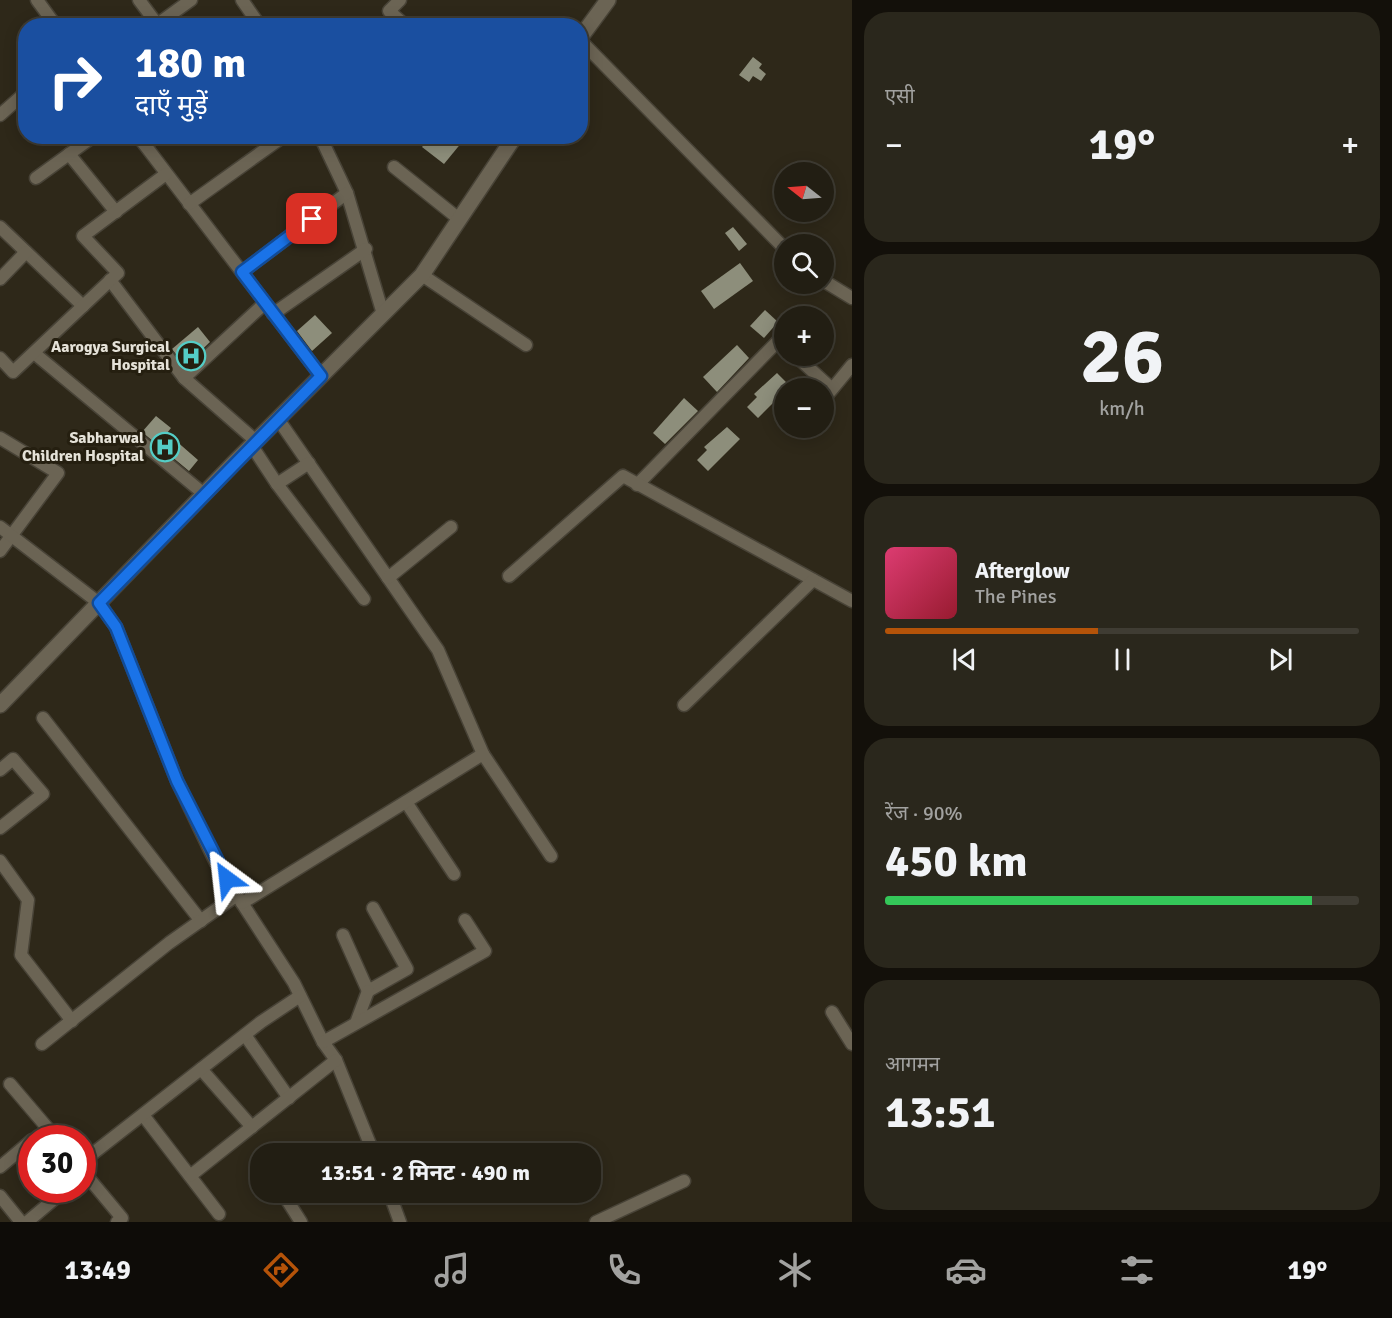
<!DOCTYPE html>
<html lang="hi">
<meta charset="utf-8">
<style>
body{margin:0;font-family:Signika,"Noto Sans Devanagari",sans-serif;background:#2a271c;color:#f1f3f6;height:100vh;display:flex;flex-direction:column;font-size:22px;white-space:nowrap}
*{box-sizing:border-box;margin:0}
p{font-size:20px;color:#a2a2a0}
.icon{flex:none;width:33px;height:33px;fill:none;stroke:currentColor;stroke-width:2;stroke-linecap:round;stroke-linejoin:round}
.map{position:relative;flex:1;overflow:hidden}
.details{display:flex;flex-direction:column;gap:12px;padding:12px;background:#13100a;width:540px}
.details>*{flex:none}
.hud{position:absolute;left:18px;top:18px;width:570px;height:126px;border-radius:24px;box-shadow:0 3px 15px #0003,0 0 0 2px #3f3c33;background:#1a4fa0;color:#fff;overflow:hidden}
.needle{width:39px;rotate:287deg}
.buttons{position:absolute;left:774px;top:162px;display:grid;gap:12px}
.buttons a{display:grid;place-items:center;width:60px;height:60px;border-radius:50%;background:#221e13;box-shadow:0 3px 15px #0003,0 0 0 2px #3f3c33;font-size:30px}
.speed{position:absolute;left:18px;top:1125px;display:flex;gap:12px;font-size:30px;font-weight:700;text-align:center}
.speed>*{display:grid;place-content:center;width:78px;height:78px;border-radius:50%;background:#221e13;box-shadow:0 3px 15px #0003,0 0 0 2px #3f3c33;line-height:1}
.speed .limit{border:9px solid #d22;background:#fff;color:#111}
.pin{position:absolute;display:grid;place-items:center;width:51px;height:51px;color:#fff;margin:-26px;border-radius:12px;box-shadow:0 3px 9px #0006}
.me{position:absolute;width:66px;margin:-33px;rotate:330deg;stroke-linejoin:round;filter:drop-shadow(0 0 4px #0008)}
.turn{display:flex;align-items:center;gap:21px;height:126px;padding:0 18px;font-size:27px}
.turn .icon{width:78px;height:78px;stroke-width:2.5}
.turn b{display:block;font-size:42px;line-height:51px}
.big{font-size:45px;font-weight:700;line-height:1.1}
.details .widget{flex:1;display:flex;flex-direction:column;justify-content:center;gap:9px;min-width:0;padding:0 21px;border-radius:24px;background:#2a271c}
.details .dial{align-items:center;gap:0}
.dial b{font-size:78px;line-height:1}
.song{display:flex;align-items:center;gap:18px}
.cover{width:72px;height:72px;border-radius:9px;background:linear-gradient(135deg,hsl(340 70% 55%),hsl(350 70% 35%))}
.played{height:6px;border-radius:3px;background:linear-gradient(90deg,#b45309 45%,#3f3c33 45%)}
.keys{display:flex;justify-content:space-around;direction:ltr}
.heat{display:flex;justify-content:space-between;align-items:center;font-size:33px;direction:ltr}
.charge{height:9px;border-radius:4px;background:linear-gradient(90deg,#34c759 90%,#3f3c33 0)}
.trip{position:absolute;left:250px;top:1143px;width:351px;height:60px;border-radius:24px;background:#221e13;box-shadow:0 3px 15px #0003,0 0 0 2px #3f3c33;font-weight:700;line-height:60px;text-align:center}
.dock{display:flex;height:96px;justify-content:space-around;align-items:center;background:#0e0c08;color:#a2a2a0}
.dock .icon{width:42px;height:42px}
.dock .on{color:#b45309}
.dock b{font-size:27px;color:#f1f3f6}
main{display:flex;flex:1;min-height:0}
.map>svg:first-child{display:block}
.building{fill:#8d8e7b}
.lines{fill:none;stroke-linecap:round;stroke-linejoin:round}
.minor-casing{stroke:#484337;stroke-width:15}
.tertiary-casing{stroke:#484337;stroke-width:18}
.minor{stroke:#6b6454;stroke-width:12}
.tertiary{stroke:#6b6454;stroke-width:15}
.route-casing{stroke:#114b97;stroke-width:15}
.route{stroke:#1a73e8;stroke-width:10}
.labels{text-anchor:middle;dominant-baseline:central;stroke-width:6;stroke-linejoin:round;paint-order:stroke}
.poi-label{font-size:16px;font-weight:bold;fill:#e5e2d8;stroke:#251f10;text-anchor:end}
</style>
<main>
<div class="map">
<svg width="852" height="1222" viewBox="0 0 852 1222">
<rect width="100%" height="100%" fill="#2e2819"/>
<g class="building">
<polygon points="753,57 762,64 759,68 766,74 761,81 753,76 749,82 739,75"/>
<polygon points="431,136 467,136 444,164 422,147"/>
<polygon points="733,227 747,244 739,251 725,233"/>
<polygon points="740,263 753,281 714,309 701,291"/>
<polygon points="765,310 778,322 764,338 750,326"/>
<polygon points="315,315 332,333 312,351 297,331"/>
<polygon points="198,327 210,342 185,366 172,349"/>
<polygon points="737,345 749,358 717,392 703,377"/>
<polygon points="777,373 790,386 758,418 747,407 757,397 754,394"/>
<polygon points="684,398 698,411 665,444 653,433"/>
<polygon points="156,416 171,428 167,433 198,460 189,471 142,432"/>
<polygon points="727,427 740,439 708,471 697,460 707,450 704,447"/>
</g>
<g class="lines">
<g class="minor-casing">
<g id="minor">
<polyline points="37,0 56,26"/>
<polyline points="139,0 157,24"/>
<polyline points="242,0 260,26"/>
<polyline points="400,0 389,11 406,26"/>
<polyline points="155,26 191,0"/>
<polyline points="580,40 784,248"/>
<polyline points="0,115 26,92"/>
<polyline points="138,136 321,376"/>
<polyline points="320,136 347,193 383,314"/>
<polyline points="145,145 157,136"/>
<polyline points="69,154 116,212"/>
<polyline points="394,167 459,219"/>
<polyline points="36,178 94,136"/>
<polyline points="189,204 284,136"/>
<polyline points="0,227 83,306"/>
<polyline points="242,272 347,193"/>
<polyline points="422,275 526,345"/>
<polyline points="0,279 26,252"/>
<polyline points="110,280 184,378 256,441"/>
<polyline points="824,281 852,298"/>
<polyline points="273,314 366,249"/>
<polyline points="34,353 204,494"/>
<polyline points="796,356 832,389"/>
<polyline points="0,358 13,372 118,273 83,236 166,174"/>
<polyline points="184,378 265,303"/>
<polyline points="824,399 852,365"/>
<polyline points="278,419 438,650 483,754"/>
<polyline points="0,438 58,473 0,551"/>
<polyline points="252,446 277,484 364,599"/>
<polyline points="277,484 309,463"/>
<polyline points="637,485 779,340 784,345"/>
<polyline points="0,527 99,603 116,627 177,781 216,863 294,983 323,1042 336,1060 374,1154"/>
<polyline points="509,576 623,476 852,601"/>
<polyline points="388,578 451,527"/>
<polyline points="684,705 813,580"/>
<polyline points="43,718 201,921"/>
<polyline points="0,770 13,759 43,794 0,828"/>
<polyline points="406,802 454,874"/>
<polyline points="0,861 28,900 21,955 72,1021"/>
<polyline points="242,903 483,754 551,856"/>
<polyline points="343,935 368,991 407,969 373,908"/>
<polyline points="832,1012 852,1044"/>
<polyline points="356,1023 368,991"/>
<polyline points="245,1035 289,1098"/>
<polyline points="323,1042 485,951 465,920"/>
<polyline points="42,1044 169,943 237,895"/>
<polyline points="201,1069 252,1127"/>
<polyline points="10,1084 56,1138"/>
<polyline points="143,1115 219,1214"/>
<polyline points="260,1160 261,1162"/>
<polyline points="82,1162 261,1022 300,996"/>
<polyline points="0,1167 32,1140"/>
<polyline points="82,1170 122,1218 117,1222"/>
<polyline points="190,1176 336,1060"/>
<polyline points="282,1192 301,1222"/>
<polyline points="389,1192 400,1222"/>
<polyline points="0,1196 21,1222"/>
<polyline points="27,1222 65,1190"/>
<polyline points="596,1222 684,1181"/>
</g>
</g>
<g class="tertiary-casing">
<g id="tertiary">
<polyline points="580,38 608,0"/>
<polyline points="0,705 234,463 422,275 515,136"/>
</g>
</g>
<use href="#minor" class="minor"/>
<use href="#tertiary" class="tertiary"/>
</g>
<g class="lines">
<g class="route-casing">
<polyline id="route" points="227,879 177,781 116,627 99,603 321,376 242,272 312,219"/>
</g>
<use href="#route" class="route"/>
</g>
<defs>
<g id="hospital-ring" transform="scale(1.5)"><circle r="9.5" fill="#251f10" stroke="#54cdc6" stroke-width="1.5"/><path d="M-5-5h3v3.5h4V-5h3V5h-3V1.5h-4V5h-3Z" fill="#54cdc6"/></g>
</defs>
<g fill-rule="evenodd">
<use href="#hospital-ring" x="191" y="356"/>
<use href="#hospital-ring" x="165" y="447"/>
</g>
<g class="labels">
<g class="poi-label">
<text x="170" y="347">Aarogya Surgical<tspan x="170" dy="18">Hospital</tspan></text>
<text x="144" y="438">Sabharwal<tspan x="144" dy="18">Children Hospital</tspan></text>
</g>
</g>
</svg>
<div class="buttons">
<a><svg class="needle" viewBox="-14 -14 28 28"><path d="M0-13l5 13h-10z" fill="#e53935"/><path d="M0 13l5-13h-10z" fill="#a2a2a0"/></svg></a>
<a><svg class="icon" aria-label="search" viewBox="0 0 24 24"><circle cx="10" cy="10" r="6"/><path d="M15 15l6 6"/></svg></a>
<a>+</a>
<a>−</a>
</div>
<div class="speed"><div class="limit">30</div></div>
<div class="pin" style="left:312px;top:219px;background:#d93025"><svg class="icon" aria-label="arrive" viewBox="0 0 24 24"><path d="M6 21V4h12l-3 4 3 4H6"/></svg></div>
<svg class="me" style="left:227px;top:879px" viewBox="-20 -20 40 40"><path d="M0-17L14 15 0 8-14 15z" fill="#1a73e8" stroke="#fff" stroke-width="4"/></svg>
<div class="trip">13:51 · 2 मिनट · 490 m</div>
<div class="hud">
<div class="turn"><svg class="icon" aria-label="right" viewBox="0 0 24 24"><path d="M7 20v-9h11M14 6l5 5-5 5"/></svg><div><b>180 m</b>दाएँ मुड़ें</div></div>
</div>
</div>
<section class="details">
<div class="widget"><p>एसी</p>
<div class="heat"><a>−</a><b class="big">19°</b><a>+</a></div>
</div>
<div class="widget dial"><b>26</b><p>km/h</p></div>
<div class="widget">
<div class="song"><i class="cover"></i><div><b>Afterglow</b><p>The Pines</p></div></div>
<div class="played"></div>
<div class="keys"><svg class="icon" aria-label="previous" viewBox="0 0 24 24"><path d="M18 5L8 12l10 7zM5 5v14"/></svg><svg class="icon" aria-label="pause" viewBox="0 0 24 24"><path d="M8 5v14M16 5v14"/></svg><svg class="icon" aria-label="next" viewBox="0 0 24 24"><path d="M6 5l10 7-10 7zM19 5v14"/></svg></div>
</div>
<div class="widget"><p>रेंज · 90%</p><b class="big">450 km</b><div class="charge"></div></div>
<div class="widget"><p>आगमन</p><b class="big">13:51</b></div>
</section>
</main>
<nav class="dock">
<b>13:49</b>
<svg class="icon on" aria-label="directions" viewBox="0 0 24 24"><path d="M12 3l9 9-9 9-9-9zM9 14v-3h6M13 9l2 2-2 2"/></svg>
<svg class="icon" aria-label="music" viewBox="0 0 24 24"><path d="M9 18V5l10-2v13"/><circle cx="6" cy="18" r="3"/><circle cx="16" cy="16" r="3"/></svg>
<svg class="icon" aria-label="phone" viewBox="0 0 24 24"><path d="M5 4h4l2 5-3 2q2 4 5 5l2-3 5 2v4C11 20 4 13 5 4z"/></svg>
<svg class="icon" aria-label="climate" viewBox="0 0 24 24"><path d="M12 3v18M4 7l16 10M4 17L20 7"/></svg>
<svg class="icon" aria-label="car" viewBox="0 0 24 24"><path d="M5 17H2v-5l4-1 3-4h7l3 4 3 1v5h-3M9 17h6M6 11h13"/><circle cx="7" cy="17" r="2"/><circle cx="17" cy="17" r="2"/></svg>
<svg class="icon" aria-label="filters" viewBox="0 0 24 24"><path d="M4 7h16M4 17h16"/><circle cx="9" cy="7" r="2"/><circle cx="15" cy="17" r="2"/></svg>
<b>19°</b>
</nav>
